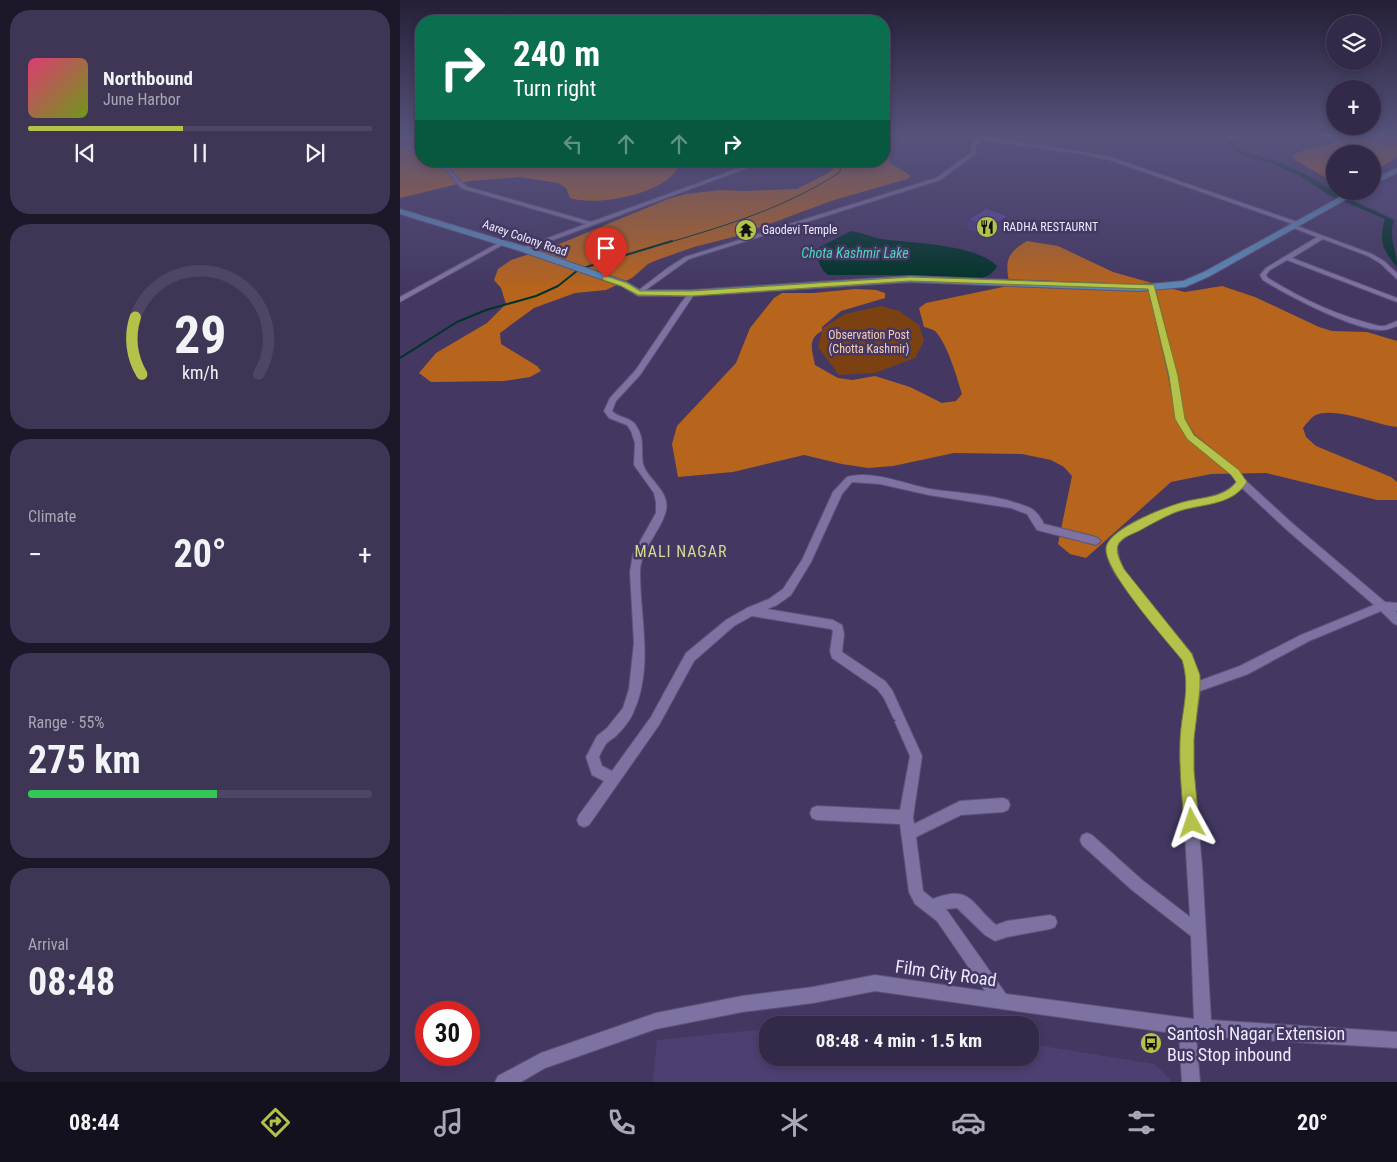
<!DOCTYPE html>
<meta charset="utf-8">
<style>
body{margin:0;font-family:"Roboto Condensed",sans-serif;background:#3e3654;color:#f1f3f6;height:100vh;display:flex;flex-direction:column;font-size:19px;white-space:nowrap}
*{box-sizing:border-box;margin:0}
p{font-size:16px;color:#a9a7b5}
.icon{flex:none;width:28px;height:28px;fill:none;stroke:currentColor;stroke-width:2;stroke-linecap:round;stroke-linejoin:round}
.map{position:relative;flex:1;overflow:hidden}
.drawer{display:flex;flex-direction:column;gap:10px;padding:10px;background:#1c1729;width:400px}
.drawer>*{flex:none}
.guide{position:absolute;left:15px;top:15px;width:475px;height:152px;border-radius:20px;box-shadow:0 2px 8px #0003,0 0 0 1px #4e4662;background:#0b6e4f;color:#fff;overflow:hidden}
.buttons{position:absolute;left:926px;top:15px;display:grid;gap:10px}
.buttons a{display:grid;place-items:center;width:55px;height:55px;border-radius:50%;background:#332a4a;box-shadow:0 2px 8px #0003,0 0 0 1px #4e4662;font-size:25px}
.speed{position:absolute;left:15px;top:1001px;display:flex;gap:10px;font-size:25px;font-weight:700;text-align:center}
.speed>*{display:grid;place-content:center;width:65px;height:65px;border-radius:50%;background:#332a4a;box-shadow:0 2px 8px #0003,0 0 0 1px #4e4662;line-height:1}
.speed .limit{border:8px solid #d22;background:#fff;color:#111}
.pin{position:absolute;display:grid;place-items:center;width:42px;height:42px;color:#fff;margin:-51px -21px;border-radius:50% 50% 50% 0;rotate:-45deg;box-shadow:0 0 5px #0007}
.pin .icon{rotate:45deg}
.me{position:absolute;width:55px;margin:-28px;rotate:355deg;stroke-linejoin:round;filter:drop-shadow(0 0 4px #0008)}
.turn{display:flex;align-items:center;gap:18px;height:105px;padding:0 15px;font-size:22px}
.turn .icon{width:65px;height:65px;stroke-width:2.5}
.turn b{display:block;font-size:35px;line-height:42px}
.lanes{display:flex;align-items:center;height:48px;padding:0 15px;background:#0003;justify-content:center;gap:25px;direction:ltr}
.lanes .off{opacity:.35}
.big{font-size:38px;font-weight:700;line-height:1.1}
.drawer .card{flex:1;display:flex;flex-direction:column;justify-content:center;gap:8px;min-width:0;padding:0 18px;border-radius:20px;background:#3e3654}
.drawer .dial{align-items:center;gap:0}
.dial svg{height:130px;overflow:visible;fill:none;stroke:#4e4662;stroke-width:7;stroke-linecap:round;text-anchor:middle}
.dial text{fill:#f1f3f6;stroke:none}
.song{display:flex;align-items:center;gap:15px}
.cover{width:60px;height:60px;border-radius:8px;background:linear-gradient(135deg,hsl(340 70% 55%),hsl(80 70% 35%))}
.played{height:5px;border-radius:2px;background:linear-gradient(90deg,#b4c24a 45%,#4e4662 45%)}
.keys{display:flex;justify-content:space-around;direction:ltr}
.heat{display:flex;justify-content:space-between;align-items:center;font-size:28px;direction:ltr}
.charge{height:8px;border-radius:4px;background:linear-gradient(90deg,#34c759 55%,#4e4662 0)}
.trip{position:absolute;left:359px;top:1016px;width:280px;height:50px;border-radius:20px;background:#332a4a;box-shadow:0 2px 8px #0003,0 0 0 1px #4e4662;font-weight:700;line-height:50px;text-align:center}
.menu{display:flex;height:80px;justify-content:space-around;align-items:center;background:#14111e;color:#a9a7b5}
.menu .icon{width:35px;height:35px}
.menu .on{color:#b4c24a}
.menu b{font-size:22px;color:#f1f3f6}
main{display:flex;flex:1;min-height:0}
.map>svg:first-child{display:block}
.built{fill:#4d3f71}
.green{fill:#7b4110}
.forest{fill:#b7641d}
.water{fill:#013329}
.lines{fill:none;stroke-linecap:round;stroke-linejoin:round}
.stream-far1{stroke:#013329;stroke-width:1}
.stream{stroke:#013329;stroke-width:2}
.minor-casing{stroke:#5d5377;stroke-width:2}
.major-casing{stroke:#5d5377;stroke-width:2}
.minor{fill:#7e72a2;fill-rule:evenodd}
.major{fill:#5b86b4;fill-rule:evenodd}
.wall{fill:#503982}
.shaded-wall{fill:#412e6a}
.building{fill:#5d4297;stroke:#412e6a}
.route{fill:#b4c24a;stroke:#757e30}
.labels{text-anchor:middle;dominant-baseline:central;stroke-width:5;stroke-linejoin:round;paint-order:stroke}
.far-poi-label{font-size:12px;fill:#ede9fe;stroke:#443863;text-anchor:start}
.far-street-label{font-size:12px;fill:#ede9fe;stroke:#443863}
.far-park-label{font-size:12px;fill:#facdaf;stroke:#443863}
.far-water-label{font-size:14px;font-style:italic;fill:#48d9ba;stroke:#443863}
.neighbourhood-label{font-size:16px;letter-spacing:1px;fill:#d1dc8f;stroke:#443863}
.near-street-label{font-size:18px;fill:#ede9fe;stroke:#443863}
.near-poi-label{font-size:18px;fill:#ede9fe;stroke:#443863;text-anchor:start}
</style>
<main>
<section class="drawer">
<div class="card">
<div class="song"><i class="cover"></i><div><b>Northbound</b><p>June Harbor</p></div></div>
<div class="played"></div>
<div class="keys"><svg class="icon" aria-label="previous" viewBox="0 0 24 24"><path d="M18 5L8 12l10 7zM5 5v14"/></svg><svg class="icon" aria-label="pause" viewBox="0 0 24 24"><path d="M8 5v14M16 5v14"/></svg><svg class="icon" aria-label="next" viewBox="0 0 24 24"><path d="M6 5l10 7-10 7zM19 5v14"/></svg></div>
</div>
<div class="card dial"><svg viewBox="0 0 100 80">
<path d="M14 69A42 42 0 1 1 86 69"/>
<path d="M14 69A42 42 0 0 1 10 34" stroke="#b4c24a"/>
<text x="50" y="56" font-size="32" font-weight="700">29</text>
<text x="50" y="72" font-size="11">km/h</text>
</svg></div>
<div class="card"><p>Climate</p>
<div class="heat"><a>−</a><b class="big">20°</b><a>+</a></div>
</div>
<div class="card"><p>Range · 55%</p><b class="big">275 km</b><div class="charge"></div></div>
<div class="card"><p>Arrival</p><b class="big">08:48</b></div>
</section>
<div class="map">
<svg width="997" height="1082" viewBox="0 0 997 1082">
<rect width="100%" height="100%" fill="#443863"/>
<g class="built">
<polygon points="984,181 997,185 997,220 953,199 965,191 972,191 973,187"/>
<polygon points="482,1020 513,1025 420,1025"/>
<polygon points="367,1029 368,1058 630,1058 630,1044 754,1064 770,1079 770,1082 253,1082 257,1040"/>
</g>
<polygon class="green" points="481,306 499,311 519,325 524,341 515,358 475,373 439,375 418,347 423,328 445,314"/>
<g class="forest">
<path d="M0 136H21V161H279L280 163C271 194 196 207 170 198L166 188 158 183 119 177 70 181 0 198Z"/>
<path d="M948 136H997V157L973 172 972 154H935V180L928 179 895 160 893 155C911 145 931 147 948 136Z"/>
<path d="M484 138C495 145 488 152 490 163L511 176 507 179 431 201 337 236 294 247 257 260 248 264 232 278 206 290 175 293 134 308 100 333 101 344 137 366 141 371 130 377 104 381 31 382 19 373 36 353 87 323 106 304 101 288 94 280 98 269 111 260 157 245 268 199 286 194 321 190 346 191 397 189 428 173 435 167 436 161H484Z"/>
<path d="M627 241 658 246 713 272 773 289 785 292 822 286 855 297 919 327 932 331 967 332 997 341V427C977 425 932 405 914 416 910 419 906 424 903 428L906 437 916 446 991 477 997 482V500H977L866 473 811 474 771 482 686 558 670 554 658 544 672 476 664 467 651 460 622 454 554 453 493 466 468 468 442 464 404 455 333 472 278 477 272 444 277 426 336 363 350 328 374 298 382 293H414L455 289 476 290 485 293V298L441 311 422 327V331C407 339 412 350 415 365L438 378 452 380 475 376 510 387 542 403 556 401 562 394C557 377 547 343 535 331 532 329 528 328 524 327L519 308 526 303 603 287 609 282C605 260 607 253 627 241Z"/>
</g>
<g class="water">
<path d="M821 136H827L842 152 881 163 909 176 938 194 994 220C988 238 997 249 997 267 983 250 978 241 985 219L929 195 900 176 871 163 838 153Z"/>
<path d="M451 231C461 232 470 237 481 239 510 243 576 244 597 266 592 276 584 278 574 279L487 275H428C419 268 418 260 416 249Z"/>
</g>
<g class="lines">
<path class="stream-far1" d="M267 243C328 225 387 207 440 172L441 161"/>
<g class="stream">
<polyline points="183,268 272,241"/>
<polyline points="0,358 57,322 86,310 136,296 158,286 178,270"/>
</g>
<g class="minor-casing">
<g id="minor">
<path d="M578 136 682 152 713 158 900 223V225L897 226 972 254 984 261 997 273V279L980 263 968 256 923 239 892 258 997 298V302L887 260 870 270 866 275 868 278C901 299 941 317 979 326H985L997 321V326C992 328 987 330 982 330 956 331 886 295 863 280L860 275 866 268 917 237 891 227V225L893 224 710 160 682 154 581 140 575 146 576 154 540 180 289 259 240 294 235 293 269 267 285 257 536 178 571 153V146Z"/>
<polygon points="0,144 21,152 21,155 0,147"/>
<path d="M33 161C50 161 54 180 68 187L191 222 359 161H366L123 251 121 250V248L186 224 64 189 60 187 48 172Z"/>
<polygon points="102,241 104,242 104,244 0,302 0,297"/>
<path d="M751 284 754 286 777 376 784 419 794 435 838 471 845 480 893 524 985 602 997 603V611H995L997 613V625L993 623 981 611 909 641 848 674 800 691 793 739V770L802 865 811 1020 997 1032V1048L796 1036 800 1082H782L779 1034 475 991 413 1003 342 1012 256 1029 145 1068 121 1082H95L98 1076 141 1053 256 1013 342 996 413 987 475 975 585 991 537 921 515 904 509 892 500 824 417 820 412 818 410 813 412 808 417 806 500 810 510 756 495 722 496 720 494 719 484 698 477 689 432 658 430 651 433 631 431 629 352 616 334 626 294 661 259 725 189 825 184 827 179 825 177 820 179 815 204 781 192 775 186 757 197 736 207 728 223 708 229 689 234 643 230 572 233 554 256 513V502L254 493 234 465 235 443 231 431 227 425 209 418 204 411 210 398 235 371 281 303 290 292 292 291 295 293 240 375 216 401 212 411C218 418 229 417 235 424 246 440 240 448 243 464 247 480 273 492 265 514 258 535 240 550 240 573 240 619 254 668 233 713 230 721 221 731 215 737 212 739 208 741 206 744 203 748 201 753 199 757L202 766 212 771 251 717 286 653 326 620 347 608 369 599 383 589 402 560 433 492 447 477C473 470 504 484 530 489 561 494 595 494 625 506 635 509 639 515 644 524L696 537 701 541 696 545 637 530 627 514 611 508 529 495 480 484 452 482 442 494 411 562 391 595 377 605 367 609 433 620 442 625 444 634 442 652 485 681 492 690 522 756 513 817 514 824 560 801 603 798 608 800 610 805 608 810 603 812 561 815 516 837 523 891 533 899C571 884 571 904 596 925L607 921 650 915 655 917 657 922 655 927 650 929 607 937 595 941 585 935 557 908 546 909 606 994 794 1019 791 936 732 890 682 845 680 840 682 835 687 833 692 835 742 880 790 917 781 770V739L788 688 787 675 783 660 715 574C711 566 706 557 707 548 708 529 760 510 776 505 797 498 821 499 837 482L832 475 788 439 776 419 769 376 748 286ZM842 488 887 530 974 605 901 635 840 666 799 681 792 654 725 572 719 559 717 546C727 530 769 513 788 508 807 504 828 502 842 488Z"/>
</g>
</g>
<g class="major-casing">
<g id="major">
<polygon points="997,168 997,173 972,185 972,180"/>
<polygon points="951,191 961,191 810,276 785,287 739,291 510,282 292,296 238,296 221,286 120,251 0,214 0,209 126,247 227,282 240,290 292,290 510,276 739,285 783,281 804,272"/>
</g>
</g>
<use href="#minor" class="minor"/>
<use href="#major" class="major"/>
</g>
<polygon class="wall" points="608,216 607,225 590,236 567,229 568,220"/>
<polygon class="shaded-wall" points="608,216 607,225 590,236 590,227"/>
<polygon class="building" points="586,208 608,216 590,227 568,220"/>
<linearGradient id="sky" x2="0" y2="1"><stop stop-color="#251f36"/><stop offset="0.47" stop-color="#56537c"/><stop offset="1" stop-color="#56537c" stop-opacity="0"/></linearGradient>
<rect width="997" height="288" fill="url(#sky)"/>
<path class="route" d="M206 276 227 283 240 291H292L510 277 754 285 778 376 785 419 794 435 839 470 847 482C831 508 798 503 774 513 762 518 750 525 739 531 733 534 723 537 719 543 714 551 721 562 724 569L792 654 800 675V688L794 739V770L799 823 797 829 792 831 786 829 784 823C782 796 779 769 780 741 781 712 791 689 782 660 766 640 702 569 706 547 710 528 769 505 787 501 804 497 825 497 836 482L831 475 787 439 775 419 769 376 748 289 510 281 292 296 238 295 221 286 203 280V277Z"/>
<defs>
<g id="restaurant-disc" transform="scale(1.125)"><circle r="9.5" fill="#b4c24a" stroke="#443863"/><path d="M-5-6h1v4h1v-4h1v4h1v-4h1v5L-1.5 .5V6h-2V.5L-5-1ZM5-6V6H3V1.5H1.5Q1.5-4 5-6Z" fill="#111"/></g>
<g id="temple-disc" transform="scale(1.125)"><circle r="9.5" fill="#b4c24a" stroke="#443863"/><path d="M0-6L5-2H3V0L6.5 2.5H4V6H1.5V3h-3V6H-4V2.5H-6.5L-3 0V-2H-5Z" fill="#111"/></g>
<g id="bus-disc" transform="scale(1.125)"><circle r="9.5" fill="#b4c24a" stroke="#443863"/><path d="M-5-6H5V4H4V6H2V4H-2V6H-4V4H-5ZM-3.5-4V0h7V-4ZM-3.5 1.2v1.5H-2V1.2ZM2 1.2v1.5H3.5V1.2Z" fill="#111"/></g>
</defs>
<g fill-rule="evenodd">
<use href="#restaurant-disc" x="587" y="227"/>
<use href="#temple-disc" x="346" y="230"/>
<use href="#bus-disc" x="751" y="1043"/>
</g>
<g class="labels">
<g class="far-poi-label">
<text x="603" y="227">RADHA RESTAURNT</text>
<text x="362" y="230">Gaodevi Temple</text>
</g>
<g class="far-street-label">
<text transform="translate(125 238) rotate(19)">Aarey Colony Road</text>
</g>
<g class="far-park-label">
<text x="469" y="335">Observation Post<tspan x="469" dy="14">(Chotta Kashmir)</tspan></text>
</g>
<g class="far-water-label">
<text x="455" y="253">Chota Kashmir Lake</text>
</g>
<g class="neighbourhood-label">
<text x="281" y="551">MALI NAGAR</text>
</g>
<g class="near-street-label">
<text transform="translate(546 973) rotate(8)">Film City Road</text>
</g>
<g class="near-poi-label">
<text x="767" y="1033">Santosh Nagar Extension<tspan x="767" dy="21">Bus Stop inbound</tspan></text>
</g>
</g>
</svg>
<div class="buttons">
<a><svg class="icon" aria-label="layers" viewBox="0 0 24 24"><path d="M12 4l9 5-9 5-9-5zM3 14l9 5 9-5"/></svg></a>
<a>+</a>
<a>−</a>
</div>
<div class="speed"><div class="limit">30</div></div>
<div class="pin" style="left:206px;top:278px;background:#d93025"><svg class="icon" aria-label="arrive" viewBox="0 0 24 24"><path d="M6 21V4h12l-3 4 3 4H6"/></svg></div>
<svg class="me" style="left:792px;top:823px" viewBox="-20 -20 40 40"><path d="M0-17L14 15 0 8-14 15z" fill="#b4c24a" stroke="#fff" stroke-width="4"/></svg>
<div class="trip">08:48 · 4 min · 1.5 km</div>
<div class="guide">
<div class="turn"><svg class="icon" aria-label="right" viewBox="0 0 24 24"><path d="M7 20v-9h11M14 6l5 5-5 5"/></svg><div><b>240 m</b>Turn right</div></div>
<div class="lanes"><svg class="icon off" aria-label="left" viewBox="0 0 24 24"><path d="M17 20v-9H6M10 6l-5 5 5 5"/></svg><svg class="icon off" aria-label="ahead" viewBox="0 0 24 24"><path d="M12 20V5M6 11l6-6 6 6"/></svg><svg class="icon off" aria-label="ahead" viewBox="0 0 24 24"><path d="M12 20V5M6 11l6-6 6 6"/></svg><svg class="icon" aria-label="right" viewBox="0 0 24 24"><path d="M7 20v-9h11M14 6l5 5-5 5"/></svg></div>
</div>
</div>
</main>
<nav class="menu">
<b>08:44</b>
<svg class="icon on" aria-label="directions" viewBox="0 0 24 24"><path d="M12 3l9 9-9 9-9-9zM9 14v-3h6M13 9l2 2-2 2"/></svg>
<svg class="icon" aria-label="music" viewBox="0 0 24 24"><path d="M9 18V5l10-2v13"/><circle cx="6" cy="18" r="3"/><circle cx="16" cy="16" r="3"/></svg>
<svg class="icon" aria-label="phone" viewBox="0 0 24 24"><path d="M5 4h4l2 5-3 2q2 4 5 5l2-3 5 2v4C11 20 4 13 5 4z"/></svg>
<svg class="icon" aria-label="climate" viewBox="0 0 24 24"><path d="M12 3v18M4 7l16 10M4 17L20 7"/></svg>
<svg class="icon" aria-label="car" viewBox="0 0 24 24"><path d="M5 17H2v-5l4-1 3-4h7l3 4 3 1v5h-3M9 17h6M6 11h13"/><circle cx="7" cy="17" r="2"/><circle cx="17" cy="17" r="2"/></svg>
<svg class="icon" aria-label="filters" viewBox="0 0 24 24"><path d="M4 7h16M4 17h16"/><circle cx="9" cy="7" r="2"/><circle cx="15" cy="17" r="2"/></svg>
<b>20°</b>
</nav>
